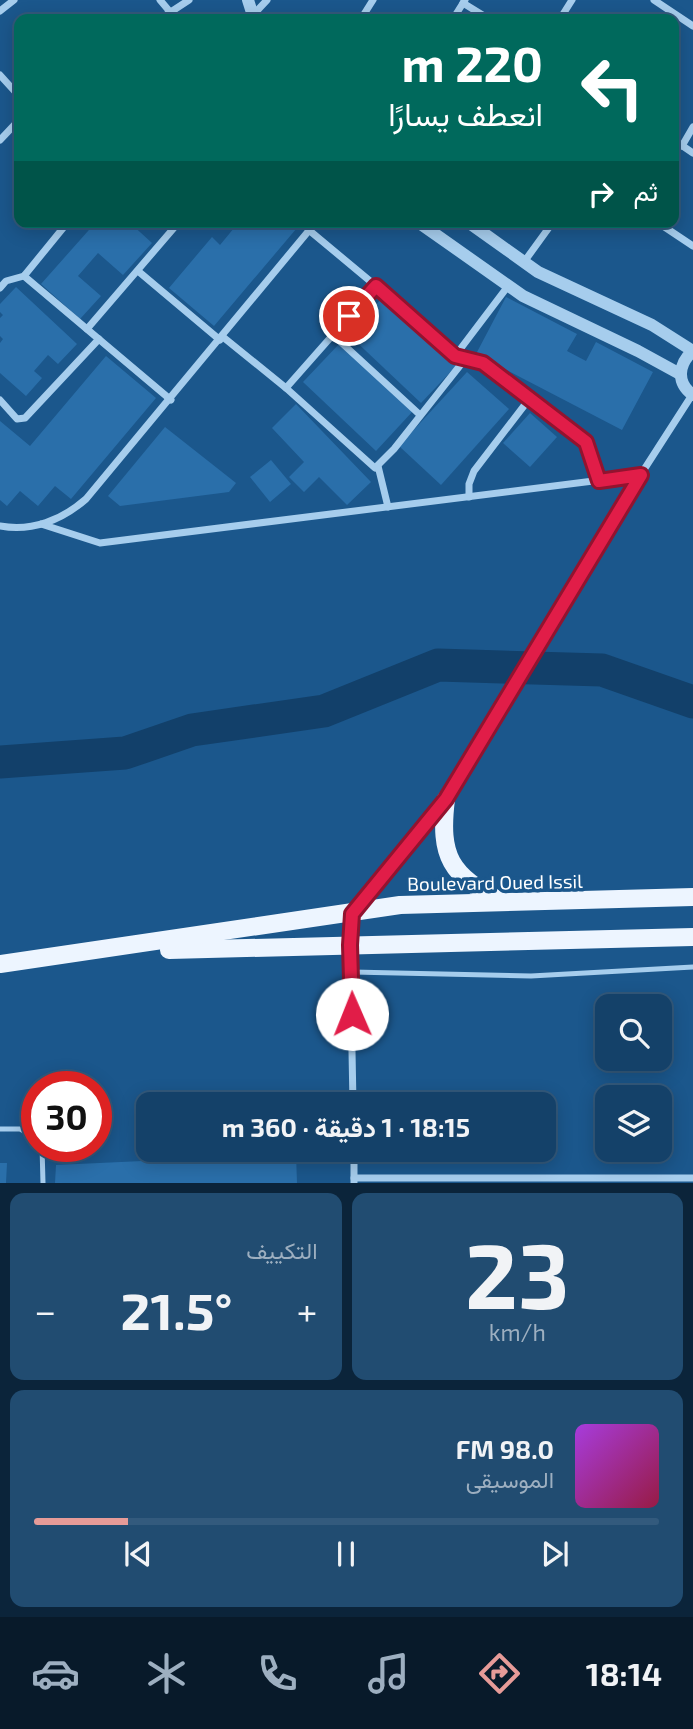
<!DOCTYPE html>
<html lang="ar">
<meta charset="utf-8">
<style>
body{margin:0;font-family:"Exo 2",Vazirmatn,sans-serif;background:#214c71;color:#f1f3f6;direction:rtl;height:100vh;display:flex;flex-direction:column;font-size:26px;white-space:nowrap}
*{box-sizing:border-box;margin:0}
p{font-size:23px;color:#9dafc0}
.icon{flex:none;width:38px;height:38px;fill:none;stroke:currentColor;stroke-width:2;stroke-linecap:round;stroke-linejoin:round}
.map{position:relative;height:1183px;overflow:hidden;direction:ltr}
.sheet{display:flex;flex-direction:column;gap:10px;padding:10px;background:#0b243a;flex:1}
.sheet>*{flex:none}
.banner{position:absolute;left:14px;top:14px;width:665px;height:214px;border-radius:14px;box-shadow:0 4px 18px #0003,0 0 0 2px #335a7d;direction:rtl;background:#00695c;color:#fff;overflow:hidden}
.fabs{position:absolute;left:595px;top:994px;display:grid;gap:14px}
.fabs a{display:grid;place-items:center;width:77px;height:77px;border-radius:14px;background:#144169;box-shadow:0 4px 18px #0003,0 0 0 2px #335a7d;font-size:35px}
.speed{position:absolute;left:21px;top:1071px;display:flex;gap:14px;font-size:35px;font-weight:700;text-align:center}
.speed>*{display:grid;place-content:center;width:91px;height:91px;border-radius:50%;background:#144169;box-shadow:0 4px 18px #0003,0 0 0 2px #335a7d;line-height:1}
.speed .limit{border:10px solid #d22;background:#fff;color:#111}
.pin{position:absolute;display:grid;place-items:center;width:60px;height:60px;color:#fff;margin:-30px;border:4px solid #fff;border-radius:50%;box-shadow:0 2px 7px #0007}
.me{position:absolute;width:77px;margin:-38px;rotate:359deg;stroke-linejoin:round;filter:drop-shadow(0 0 5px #0008)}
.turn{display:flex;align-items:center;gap:24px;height:147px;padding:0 21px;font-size:32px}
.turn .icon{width:91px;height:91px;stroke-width:2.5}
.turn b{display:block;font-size:49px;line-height:60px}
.then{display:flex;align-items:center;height:66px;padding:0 21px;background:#0003;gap:14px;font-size:26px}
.big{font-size:52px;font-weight:700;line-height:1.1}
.sheet .widget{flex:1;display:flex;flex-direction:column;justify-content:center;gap:10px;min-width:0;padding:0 24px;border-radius:14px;background:#214c71}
.sheet .dial{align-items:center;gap:0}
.dial b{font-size:91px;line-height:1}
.song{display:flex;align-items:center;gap:21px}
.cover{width:84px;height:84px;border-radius:10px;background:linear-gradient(135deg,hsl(280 70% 55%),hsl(340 70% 35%))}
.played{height:7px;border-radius:4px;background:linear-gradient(90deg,#e69b98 15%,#335a7d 15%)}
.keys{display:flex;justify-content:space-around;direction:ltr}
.heat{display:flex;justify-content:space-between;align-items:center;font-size:38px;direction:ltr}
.sheet .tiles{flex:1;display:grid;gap:10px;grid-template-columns:1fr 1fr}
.widget:last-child{grid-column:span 2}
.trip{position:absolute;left:136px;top:1092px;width:420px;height:70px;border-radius:14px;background:#144169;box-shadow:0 4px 18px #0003,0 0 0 2px #335a7d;font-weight:700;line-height:70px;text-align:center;direction:rtl}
.tabs{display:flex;height:112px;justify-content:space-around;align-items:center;background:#081a2a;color:#9dafc0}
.tabs .icon{width:49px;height:49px}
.tabs .selected{color:#e69b98}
.tabs b{font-size:32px;color:#f1f3f6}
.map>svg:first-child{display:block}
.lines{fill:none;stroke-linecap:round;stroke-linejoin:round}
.river{stroke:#12406a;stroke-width:33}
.building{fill:#2a6faa}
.service{stroke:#a6cded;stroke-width:5}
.minor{stroke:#a6cded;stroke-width:7}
.tertiary{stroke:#a6cded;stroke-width:12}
.primary{stroke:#edf5ff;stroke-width:18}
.route-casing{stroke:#92132f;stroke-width:18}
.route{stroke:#e11d48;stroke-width:12}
.labels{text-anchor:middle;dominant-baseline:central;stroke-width:7;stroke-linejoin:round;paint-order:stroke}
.street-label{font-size:19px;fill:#fff;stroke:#1b578c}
</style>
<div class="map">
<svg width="693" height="1183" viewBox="0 0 693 1183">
<rect width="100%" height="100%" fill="#1b578c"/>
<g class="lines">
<polyline class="river" points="0,762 125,753 192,730 324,711 438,665 602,670 693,702"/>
</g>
<g class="building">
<polygon points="96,222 129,222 152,243 123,275 98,253 78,276 101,296 80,319 41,284"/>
<polygon points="239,222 302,222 214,326 169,288 212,237 220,245"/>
<polygon points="16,287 77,344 58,364 48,355 34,371 42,378 26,396 0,373 0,343 3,339 0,336 0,318 3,315 0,312 0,304"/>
<polygon points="385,295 458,364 421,403 348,334"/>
<polygon points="506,297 577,334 567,351 586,361 596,342 653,372 622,430 476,354"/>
<polygon points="340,343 413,411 376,451 303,382"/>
<polygon points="106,356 156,398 71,499 55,486 38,506 20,491 7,506 0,500 0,421 30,446"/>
<polygon points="467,372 509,409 441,485 399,446"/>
<polygon points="296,404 371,482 347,505 319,477 304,492 289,477 304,462 272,428"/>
<polygon points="530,413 557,437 530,467 503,443"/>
<polygon points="165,427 236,483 229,492 120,506 108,496"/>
<polygon points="271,460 291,484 270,502 250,477"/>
<polygon points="296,1154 297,1183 55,1183 56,1165"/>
<polygon points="0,1163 7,1163 6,1183 0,1183"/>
</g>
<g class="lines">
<g class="service">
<polyline points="352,972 531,976 693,967"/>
<polyline points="0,1129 20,1129 37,1138"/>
<polyline points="42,1146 43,1183"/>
</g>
<g class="minor">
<polyline points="160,0 176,19"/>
<polyline points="654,0 693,26"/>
<polyline points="463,3 489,19"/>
<polyline points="0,11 14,0"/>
<polyline points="253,15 267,0"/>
<polyline points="160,19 189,0"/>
<polyline points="361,19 373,0"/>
<polyline points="453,19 465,0"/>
<polyline points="560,19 572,0"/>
<polyline points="0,75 19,96"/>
<polyline points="0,140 19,120"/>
<polyline points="674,140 693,153"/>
<polyline points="682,146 693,127"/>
<polyline points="657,222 693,246"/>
<polyline points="310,231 376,286"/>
<polyline points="524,262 553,222"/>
<polyline points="138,271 220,340"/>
<polyline points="24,276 171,400"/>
<polyline points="0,288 6,281 24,276 68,222"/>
<polyline points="87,329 179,222"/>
<polyline points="332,334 419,414"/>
<polyline points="223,337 286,388 376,286 455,356 508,286"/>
<polyline points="463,357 483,363 586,442 599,481"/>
<polyline points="286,388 375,468 394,449 466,358"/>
<polyline points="0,400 17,419 25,418 99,339"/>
<polyline points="378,466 388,507"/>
<polyline points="469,497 469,484 474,471 530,398"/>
<polyline points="41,524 100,543 641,475"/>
<path d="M0 526C32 532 62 520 86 499L316 222"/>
<polyline points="353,1104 350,945 352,914 446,799 609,524 692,395"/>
<polyline points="354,1150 354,1182"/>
<polyline points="354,1178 693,1178"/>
</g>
<g class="tertiary">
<polyline points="248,0 254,19"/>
<polyline points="418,222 523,296 638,351 680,374"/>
<polyline points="468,222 538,272 652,325 693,351"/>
<path d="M693 351C678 364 676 383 693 395"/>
</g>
<g class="primary">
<path d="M446 799C439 857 450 875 502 902"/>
<polyline points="169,950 693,937"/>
<polyline points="0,964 400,905 693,897"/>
</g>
</g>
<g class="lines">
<g class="route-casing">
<polyline id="route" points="349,316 376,286 455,356 483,363 586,442 599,481 641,475 446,799 352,914 350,945 352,1014"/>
</g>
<use href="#route" class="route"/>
</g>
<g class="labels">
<g class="street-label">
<text transform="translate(495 882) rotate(-1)">Boulevard Oued Issil</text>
</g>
</g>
</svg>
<div class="fabs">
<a><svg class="icon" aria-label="search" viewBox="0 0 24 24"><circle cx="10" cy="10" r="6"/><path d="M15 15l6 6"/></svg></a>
<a><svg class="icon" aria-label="layers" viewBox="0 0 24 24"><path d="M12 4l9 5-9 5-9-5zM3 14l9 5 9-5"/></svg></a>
</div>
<div class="speed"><div class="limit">30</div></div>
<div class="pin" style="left:349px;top:316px;background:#d93025"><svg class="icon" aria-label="arrive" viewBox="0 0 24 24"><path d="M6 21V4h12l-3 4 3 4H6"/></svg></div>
<svg class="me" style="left:352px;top:1014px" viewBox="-20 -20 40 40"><circle r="19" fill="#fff"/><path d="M0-13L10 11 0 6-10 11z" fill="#e11d48"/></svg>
<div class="trip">18:15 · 1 دقيقة · 360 m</div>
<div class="banner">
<div class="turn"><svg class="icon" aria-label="left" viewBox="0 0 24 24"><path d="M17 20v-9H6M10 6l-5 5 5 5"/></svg><div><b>220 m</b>انعطف يسارًا</div></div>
<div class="then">ثم<svg class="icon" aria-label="right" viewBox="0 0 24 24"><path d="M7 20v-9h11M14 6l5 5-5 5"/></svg></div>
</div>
</div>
<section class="sheet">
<div class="tiles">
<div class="widget dial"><b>23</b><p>km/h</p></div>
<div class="widget"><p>التكييف</p>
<div class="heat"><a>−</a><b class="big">21.5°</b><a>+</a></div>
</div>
<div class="widget">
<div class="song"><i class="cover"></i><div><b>98.0 FM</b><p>الموسيقى</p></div></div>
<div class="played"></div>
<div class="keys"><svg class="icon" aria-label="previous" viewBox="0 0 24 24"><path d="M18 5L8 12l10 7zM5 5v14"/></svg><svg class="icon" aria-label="pause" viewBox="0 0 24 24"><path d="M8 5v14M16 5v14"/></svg><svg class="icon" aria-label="next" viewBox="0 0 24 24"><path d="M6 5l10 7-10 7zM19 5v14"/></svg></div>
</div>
</div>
</section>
<nav class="tabs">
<b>18:14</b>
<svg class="icon selected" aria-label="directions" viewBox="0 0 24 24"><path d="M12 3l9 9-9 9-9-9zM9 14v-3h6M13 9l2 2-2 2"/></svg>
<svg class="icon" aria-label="music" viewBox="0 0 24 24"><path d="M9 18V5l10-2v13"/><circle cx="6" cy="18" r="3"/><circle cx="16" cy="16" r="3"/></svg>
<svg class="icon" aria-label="phone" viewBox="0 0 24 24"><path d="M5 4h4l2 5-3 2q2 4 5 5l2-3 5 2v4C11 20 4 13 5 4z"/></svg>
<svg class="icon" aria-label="climate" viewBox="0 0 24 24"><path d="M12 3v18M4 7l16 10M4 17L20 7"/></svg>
<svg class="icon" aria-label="car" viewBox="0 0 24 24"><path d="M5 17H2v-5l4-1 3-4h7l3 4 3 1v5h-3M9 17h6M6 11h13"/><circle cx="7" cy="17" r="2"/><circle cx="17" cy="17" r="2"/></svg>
</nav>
